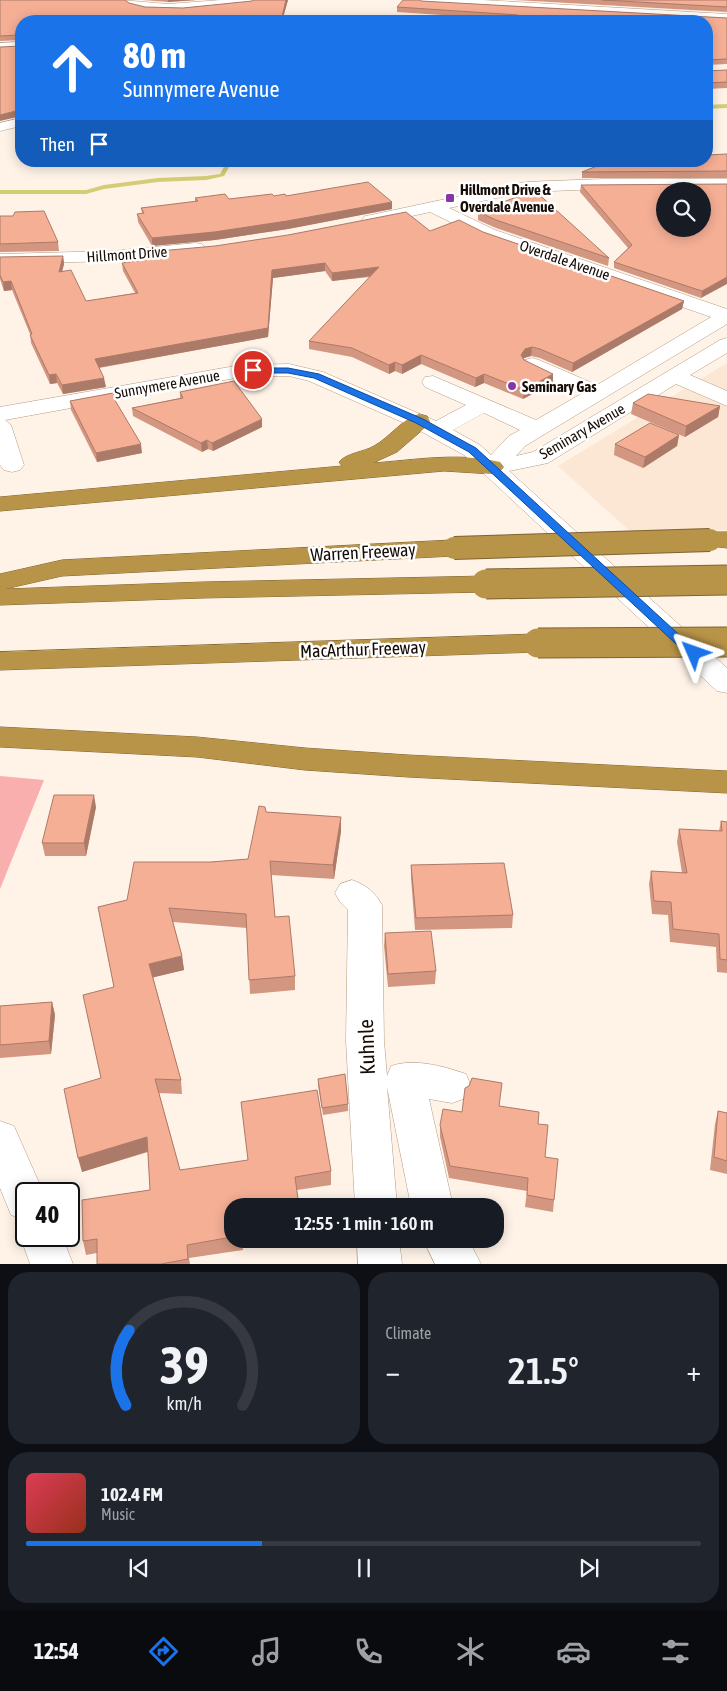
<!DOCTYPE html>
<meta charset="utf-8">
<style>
body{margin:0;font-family:"Asap Condensed",sans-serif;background:#20242c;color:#f1f3f6;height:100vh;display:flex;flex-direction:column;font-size:19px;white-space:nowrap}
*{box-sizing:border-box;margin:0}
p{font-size:16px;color:#9ea1a6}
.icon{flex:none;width:28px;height:28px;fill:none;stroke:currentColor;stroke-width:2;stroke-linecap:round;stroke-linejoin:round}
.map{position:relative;height:1264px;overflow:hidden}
.panel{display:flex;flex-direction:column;gap:8px;padding:8px;background:#0d0f14;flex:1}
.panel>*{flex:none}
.banner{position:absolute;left:15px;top:15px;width:698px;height:152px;border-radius:20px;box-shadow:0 2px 12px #0003;background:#1a73e8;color:#fff;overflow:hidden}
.buttons{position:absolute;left:656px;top:182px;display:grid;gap:10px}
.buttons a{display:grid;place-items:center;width:55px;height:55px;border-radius:50%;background:#171b24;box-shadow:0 2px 12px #0003;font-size:25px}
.speed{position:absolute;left:15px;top:1182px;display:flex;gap:10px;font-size:25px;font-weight:700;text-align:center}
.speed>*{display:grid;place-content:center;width:65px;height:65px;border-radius:50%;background:#171b24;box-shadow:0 2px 12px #0003;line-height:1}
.speed .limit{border:2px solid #111;border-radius:8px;background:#fff;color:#111}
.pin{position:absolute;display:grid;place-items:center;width:42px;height:42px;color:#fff;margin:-21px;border:2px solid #fff;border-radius:50%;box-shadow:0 1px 5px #0007}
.me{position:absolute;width:55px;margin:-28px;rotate:313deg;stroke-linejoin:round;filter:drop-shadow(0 0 4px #0008)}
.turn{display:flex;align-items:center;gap:18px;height:105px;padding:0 25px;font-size:22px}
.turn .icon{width:65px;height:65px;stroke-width:2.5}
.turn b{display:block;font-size:35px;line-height:42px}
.then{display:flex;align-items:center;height:48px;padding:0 25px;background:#0003;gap:10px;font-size:19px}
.big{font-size:38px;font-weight:600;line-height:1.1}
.panel .card{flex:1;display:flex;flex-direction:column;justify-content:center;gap:8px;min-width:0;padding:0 18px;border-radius:20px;background:#20242c}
.panel .dial{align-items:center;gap:0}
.dial svg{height:130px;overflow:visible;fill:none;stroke:#363941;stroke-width:7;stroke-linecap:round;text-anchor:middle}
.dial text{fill:#f1f3f6;stroke:none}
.song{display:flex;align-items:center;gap:15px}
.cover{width:60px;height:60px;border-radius:8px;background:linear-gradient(135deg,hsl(350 70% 55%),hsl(10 70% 35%))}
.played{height:5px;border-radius:2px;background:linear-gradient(90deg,#1a73e8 35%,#363941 35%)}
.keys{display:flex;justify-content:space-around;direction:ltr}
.heat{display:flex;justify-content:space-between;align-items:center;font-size:28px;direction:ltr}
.panel .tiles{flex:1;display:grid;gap:8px;grid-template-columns:1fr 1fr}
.card:last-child{grid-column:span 2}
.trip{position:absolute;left:224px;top:1198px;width:280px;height:50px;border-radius:20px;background:#171b24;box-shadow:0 2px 12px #0003;font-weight:600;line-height:50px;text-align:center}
.tabs{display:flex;height:80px;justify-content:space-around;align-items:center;background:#090b0e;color:#9ea1a6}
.tabs .icon{width:35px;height:35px}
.tabs .current{color:#1a73e8}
.tabs b{font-size:22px;color:#f1f3f6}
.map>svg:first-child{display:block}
.built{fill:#fce6d4}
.green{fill:#f9afad}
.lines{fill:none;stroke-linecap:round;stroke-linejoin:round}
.stream{fill:#d3ce75;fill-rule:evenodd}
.minor-casing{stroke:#b69b82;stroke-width:1}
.highway-casing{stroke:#7f6431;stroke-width:1}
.minor{fill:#fff;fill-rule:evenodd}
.highway{fill:#b89448;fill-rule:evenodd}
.highway-bridge-far1-casing{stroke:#7f6431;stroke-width:24;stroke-linecap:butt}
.highway-bridge-casing{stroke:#7f6431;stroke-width:31;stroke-linecap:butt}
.highway-bridge-far1{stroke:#b89448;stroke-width:22}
.highway-bridge{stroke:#b89448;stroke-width:29}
.wall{fill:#d39680}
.shaded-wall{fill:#ac7a68}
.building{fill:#f5af95;stroke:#ac7a68;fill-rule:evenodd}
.route{fill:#1a73e8;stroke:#114b97}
.poi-dot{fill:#8736a5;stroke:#fff;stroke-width:2}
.labels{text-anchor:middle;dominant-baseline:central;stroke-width:5;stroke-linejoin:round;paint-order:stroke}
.far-poi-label{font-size:15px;font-weight:bold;fill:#160c05;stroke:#fff;text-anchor:start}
.far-street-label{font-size:15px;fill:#160c05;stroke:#fff}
.street-label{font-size:18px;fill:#160c05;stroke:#fff}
.near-street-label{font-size:21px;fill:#160c05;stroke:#fff}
</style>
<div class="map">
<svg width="727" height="1264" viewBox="0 0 727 1264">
<rect width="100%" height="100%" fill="#fff3e8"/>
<polygon class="built" points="727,363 727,530 631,532 558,466"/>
<polygon class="green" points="0,776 44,780 0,889"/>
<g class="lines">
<g class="stream">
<polygon points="727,104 727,108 706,109 706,105"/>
<polygon points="234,161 243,161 229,167 224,176 206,180 158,182 104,189 86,194 0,194 0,190 86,190 104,185 158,178 206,176 220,174 225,165"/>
</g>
<g class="minor-casing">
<g id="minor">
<path d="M121 0 168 4 221 0H258L252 4C224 6 140 22 121 0Z"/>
<polygon points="415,0 482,0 727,14 727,22 421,4"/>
<polygon points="21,42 21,50 0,51 0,43"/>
<polygon points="21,118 21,126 0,131 0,123"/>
<path d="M603 179H727V189H603L525 192 449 208 495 230 727 309V324L525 446 516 456 533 452 720 340 727 338V353L690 375 727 391V406L676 384 548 463 509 471 727 668V693L717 691 464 455 411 426 309 381 289 376 241 377 5 420 11 425 24 465 20 470 12 472 4 470 0 465V407L241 365 289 364 323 372 436 421 466 405 425 387 422 382 425 377 433 376 536 420 581 394 525 368 522 364 525 360 532 358 539 360 597 385 711 317 483 238 430 212 371 225 365 224 362 220 365 216 371 215 525 182ZM484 413 520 430 509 436 491 455 480 445 453 430Z"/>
<polygon points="196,243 202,244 205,248 202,252 112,261 0,264 0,254 112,251"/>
<path d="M352 880C366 885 375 892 382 905L384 1041 387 1076 391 1066C414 1058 443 1066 466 1074L471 1086 466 1098 452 1103 429 1099 453 1206H411L387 1087 397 1206H355L346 1041 348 910 340 902 335 893 340 884Z"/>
<polygon points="0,1121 14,1126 44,1194 26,1194 26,1220 11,1215 0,1188"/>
<polygon points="26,1222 26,1236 62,1236 73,1264 30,1264 20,1236"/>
<polygon points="357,1239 399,1239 402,1264 358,1264"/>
<polygon points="423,1239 468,1239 481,1264 435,1264"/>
</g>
</g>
<g class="highway-casing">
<g id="highway">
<path d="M419 414 427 416 430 421 427 426 397 452 373 463C414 460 459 452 500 462L504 467 500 472 492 474 444 471 0 511V497L342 466 339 462C346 453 364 452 374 446 390 437 402 419 419 414Z"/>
<polygon points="710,532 727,532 727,548 701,545 697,540 701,535"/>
<polygon points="454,540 463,543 467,548 463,553 454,556 62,576 5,589 203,582 486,576 495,578 499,584 495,590 486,592 203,598 0,605 0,574 62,560"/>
<polygon points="538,634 548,637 552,643 548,649 538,652 0,670 0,652"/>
<polygon points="0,727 197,737 305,748 408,755 727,771 727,793 408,777 305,770 197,757 0,747"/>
</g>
</g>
<use href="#minor" class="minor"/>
<use href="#highway" class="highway"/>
<g class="highway-bridge-far1-casing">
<polyline id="highway-bridge-far1" points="454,548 710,540"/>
</g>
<g class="highway-bridge-casing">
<g id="highway-bridge">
<polyline points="486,584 727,580"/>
<polyline points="538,643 727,642"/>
</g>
</g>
<use href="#highway-bridge-far1" class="highway-bridge-far1"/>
<use href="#highway-bridge" class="highway-bridge"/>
</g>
<g class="wall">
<polygon points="0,0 129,3 145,7 183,8 252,1 253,0 288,0 282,21 21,21 21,40 0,41"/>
<polygon points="143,0 196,0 168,2"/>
<polygon points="515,0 727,0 727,12"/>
<polygon points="421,1 727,18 727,64 706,65 706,21 518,20 397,12 397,7"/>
<polygon points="727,70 727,88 706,89 707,71"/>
<polygon points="727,154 727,178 582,178 582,172 597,166 584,167 576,161 706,161"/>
<polygon points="727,184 701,298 614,268 614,262 628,248 580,192 581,185"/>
<polygon points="274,196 286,196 392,209 288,229 215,240 152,246 138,222 137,214 142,213 141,208 195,202 195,198 229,199"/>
<polygon points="478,212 609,258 608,266 496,228 478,220"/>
<polygon points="0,216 58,242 59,251 0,252"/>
<polygon points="430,231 483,232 684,301 682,309 572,372 540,358 531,356 524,358 524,359 553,383 523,399 484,383 475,387 421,364 402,374 395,371 389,374 352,357 309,349 309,341 370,277 332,281 325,271 273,278 268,337 99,368 106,387 63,394 57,383 50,384 31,343 30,334 12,290 4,291 0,279 0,257 63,256 64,264 62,271 86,301 135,293 123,271 122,263 160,258 159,251"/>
<polygon points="180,392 262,427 213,451 208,449 202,452 133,416 132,408 180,398"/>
<polygon points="113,393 116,399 116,402 142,453 97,462 71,410 70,401"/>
<polygon points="633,403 720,406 718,417 685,437 631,414"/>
<polygon points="679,435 677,446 643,468 614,455 615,444"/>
<polygon points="96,807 86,856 45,856 42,843"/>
<polygon points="266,812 341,817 341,831 334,879 271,875 275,917 295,976 295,990 250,994 247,928 173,922 182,956 184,970 153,977 181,1080 182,1094 159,1093 180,1170 331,1171 331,1185 297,1190 232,1206 232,1239 242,1239 243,1250 189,1258 190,1264 97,1264 97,1253 86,1255 83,1241 150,1190 148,1152 82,1172 101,1078 86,1009 114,987 98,907 127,900 211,862 248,859"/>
<polygon points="721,821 727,822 727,973 717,972 716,947 670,942 668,915 652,914 649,884 651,871 682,873 677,842 679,829 719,831"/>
<polygon points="411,865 513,915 512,928 415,930 411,878"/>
<polygon points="385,933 436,971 435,984 388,987 384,946"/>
<polygon points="52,1002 55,1015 51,1054 0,1058 0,1006"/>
<polygon points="318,1079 348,1104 348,1111 323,1115 318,1085"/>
<polygon points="500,1106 538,1124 554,1200 553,1212 525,1207 527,1191 449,1178 440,1137 440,1125 462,1112"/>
<polygon points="718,1111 727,1113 727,1174 710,1170 715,1124"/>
</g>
<g class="shaded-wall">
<polygon points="168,0 196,0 168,2"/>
<polygon points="286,0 288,0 282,21 281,21"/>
<polygon points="706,83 711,83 710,89 706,89"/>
<polygon points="21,109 21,115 17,117 0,121 0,115"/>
<polygon points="585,161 600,161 600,165 584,167"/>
<polygon points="392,202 392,209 288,229 215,240 152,246 152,238"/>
<polygon points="63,256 64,264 60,280 59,272"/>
<polygon points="325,263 325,271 273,278 268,337 96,368 95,359 272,270"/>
<polygon points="379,267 379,275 332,281 332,273"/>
<polygon points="727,277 727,284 701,298 702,291"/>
<polygon points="11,281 12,290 4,291 3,282"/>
<polygon points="684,301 682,309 572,372 573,363"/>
<polygon points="532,347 531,356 524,358 520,364 521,355 525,349"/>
<polygon points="421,355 421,364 402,374 402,365"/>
<polygon points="395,362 395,371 389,374 389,365"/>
<polygon points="56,374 57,383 50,384 49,375"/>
<polygon points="484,374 484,383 475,387 476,378"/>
<polygon points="553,374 553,383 523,399 524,390"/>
<polygon points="104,378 106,387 63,394 62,385"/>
<polygon points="720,406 718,417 685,437 686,426"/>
<polygon points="262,419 262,427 213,451 212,443"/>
<polygon points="679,435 677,446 643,468 645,457"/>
<polygon points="207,440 208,449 202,452 201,443"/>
<polygon points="141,444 142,453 97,462 96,453"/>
<polygon points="94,795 96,807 86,856 84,843"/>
<polygon points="341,817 341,831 334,879 333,865"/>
<polygon points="182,956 184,970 151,978 149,964"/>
<polygon points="52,1002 55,1015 51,1054 49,1041"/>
<polygon points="147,1137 149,1151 82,1172 78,1158"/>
</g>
<g class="building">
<polygon points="0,0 125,0 129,3 145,7 183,8 252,1 253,0 286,0 281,21 21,21 21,36 20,35 0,36"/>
<polygon points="403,0 420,0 421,1 727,18 727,59 706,60 706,21 518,21 518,15 397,7"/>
<polygon points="602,0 727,0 727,7"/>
<polygon points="21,46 21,109 16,111 0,115 0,47"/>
<polygon points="727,70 727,82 706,83 706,71"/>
<polygon points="727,154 727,171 582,172 602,164 601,161 706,161 706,155"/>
<polygon points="368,182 392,202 287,221 214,232 152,238 137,214 144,213 141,208 198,201 195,198 225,194 229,199 272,194 274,196 285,194 286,196"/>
<path d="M727 184V277L702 291 614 262 632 245 581 185ZM665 191H702V229H665Z"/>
<polygon points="534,190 609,258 496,220 478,212"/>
<polygon points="44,211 58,242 0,244 0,216 13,216 15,212"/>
<polygon points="406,212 430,231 459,220 483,232 684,301 573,363 540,349 532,347 525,349 521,355 524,360 553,374 524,390 484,374 476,378 421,355 402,365 395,362 389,365 352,348 309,341 379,267 332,273 325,263 272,270 268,328 95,359 104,378 62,385 56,374 49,375 30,335 32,334 11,281 3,282 0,275 0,257 63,256 59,272 71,270 86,301 138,293 122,263 163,257 159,251 215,246 288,235"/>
<polygon points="234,381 262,419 212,443 207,440 201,443 132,408 183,398 180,392"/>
<polygon points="113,393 116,399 113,397 141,444 96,453 70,401"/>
<polygon points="648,394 720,406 686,426 633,403"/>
<polygon points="650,423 679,435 645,457 615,444"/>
<polygon points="54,795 94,795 84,843 42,843"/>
<polygon points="259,806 265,807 266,812 341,817 333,865 270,861 275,917 289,916 295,976 249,980 246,914 169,908 182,956 149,964 181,1080 155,1079 180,1170 248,1160 241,1102 317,1090 331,1171 295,1177 299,1206 232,1206 232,1237 187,1245 188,1259 161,1264 97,1264 97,1239 83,1241 82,1200 150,1190 147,1137 78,1158 64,1089 101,1078 83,995 114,987 98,907 127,900 134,862 211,862 248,859"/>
<polygon points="721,821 727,822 727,960 720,959 719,934 673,929 671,902 654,901 651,871 687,873 679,829 722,831"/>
<polygon points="504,863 513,915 416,918 411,865"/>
<polygon points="431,931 436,971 388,974 385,933"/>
<polygon points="52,1002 49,1041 0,1045 0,1006"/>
<polygon points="345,1074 348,1104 322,1108 318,1079"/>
<polygon points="472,1078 502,1083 499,1106 539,1112 538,1124 548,1125 545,1157 558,1159 554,1200 527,1195 528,1178 450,1166 440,1125 443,1109 462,1112 465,1088 469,1086"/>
<polygon points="718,1111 727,1113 727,1161 714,1157"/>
</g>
<polygon class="route" points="250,368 288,368 319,374 423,419 476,448 699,653 698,656 689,656 469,452 416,423 314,378 288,373 253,373 250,372"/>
<g class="poi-dot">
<rect x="445" y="193" width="10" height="10" rx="2.5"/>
<circle cx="512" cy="386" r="5"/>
</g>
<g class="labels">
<g class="far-poi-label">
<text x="460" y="189">Hillmont Drive &amp;<tspan x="460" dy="17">Overdale Avenue</tspan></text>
<text x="522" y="386">Seminary Gas</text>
</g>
<g class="far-street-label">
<text transform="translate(127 254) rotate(-4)">Hillmont Drive</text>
<text transform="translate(565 260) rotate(19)">Overdale Avenue</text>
<text transform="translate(167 384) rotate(-10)">Sunnymere Avenue</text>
<text transform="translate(582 431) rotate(-30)">Seminary Avenue</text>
</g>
<g class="street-label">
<text transform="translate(363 552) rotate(-3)">Warren Freeway</text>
<text transform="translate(363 649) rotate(-2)">MacArthur Freeway</text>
</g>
<g class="near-street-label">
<text transform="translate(366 1047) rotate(-92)">Kuhnle</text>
</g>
</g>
</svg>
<div class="buttons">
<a><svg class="icon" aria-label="search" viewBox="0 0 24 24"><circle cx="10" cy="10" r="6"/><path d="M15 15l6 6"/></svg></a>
</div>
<div class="speed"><div class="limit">40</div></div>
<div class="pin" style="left:253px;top:370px;background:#d93025"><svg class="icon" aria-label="arrive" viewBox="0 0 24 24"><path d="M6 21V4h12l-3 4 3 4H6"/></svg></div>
<svg class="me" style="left:694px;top:653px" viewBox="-20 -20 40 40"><path d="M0-17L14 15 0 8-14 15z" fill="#1a73e8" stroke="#fff" stroke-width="4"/></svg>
<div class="trip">12:55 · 1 min · 160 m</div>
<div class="banner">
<div class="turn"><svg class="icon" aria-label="ahead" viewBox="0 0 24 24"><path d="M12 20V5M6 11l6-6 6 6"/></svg><div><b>80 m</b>Sunnymere Avenue</div></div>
<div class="then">Then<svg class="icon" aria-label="arrive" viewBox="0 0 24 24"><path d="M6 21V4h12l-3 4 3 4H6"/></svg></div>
</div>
</div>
<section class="panel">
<div class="tiles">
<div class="card dial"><svg viewBox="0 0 100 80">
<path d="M14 69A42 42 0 1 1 86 69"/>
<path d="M14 69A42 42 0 0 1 16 23" stroke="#1a73e8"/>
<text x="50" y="56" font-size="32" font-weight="700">39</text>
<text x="50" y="72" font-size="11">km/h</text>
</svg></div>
<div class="card"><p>Climate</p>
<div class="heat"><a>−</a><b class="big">21.5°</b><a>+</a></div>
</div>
<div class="card">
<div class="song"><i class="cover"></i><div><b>102.4 FM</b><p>Music</p></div></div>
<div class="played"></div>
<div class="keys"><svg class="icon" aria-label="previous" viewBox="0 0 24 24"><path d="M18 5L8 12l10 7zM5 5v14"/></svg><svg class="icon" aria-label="pause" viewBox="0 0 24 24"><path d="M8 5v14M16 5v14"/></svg><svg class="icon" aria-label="next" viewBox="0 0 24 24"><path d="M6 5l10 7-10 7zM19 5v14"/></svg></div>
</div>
</div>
</section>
<nav class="tabs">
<b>12:54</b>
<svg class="icon current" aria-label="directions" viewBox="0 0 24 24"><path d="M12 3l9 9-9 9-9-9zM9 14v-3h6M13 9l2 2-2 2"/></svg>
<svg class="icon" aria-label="music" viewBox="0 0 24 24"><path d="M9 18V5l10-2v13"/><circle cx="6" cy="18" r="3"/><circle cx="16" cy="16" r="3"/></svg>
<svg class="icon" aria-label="phone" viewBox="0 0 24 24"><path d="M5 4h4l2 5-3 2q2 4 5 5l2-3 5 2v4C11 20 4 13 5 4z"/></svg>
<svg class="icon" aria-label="climate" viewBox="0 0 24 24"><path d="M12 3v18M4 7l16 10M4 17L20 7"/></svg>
<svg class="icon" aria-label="car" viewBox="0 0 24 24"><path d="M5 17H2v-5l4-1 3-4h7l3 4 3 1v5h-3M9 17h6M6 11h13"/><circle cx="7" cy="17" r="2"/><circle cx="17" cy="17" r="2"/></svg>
<svg class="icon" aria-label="filters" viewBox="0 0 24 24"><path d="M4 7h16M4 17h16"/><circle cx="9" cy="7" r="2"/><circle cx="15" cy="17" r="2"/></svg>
</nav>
